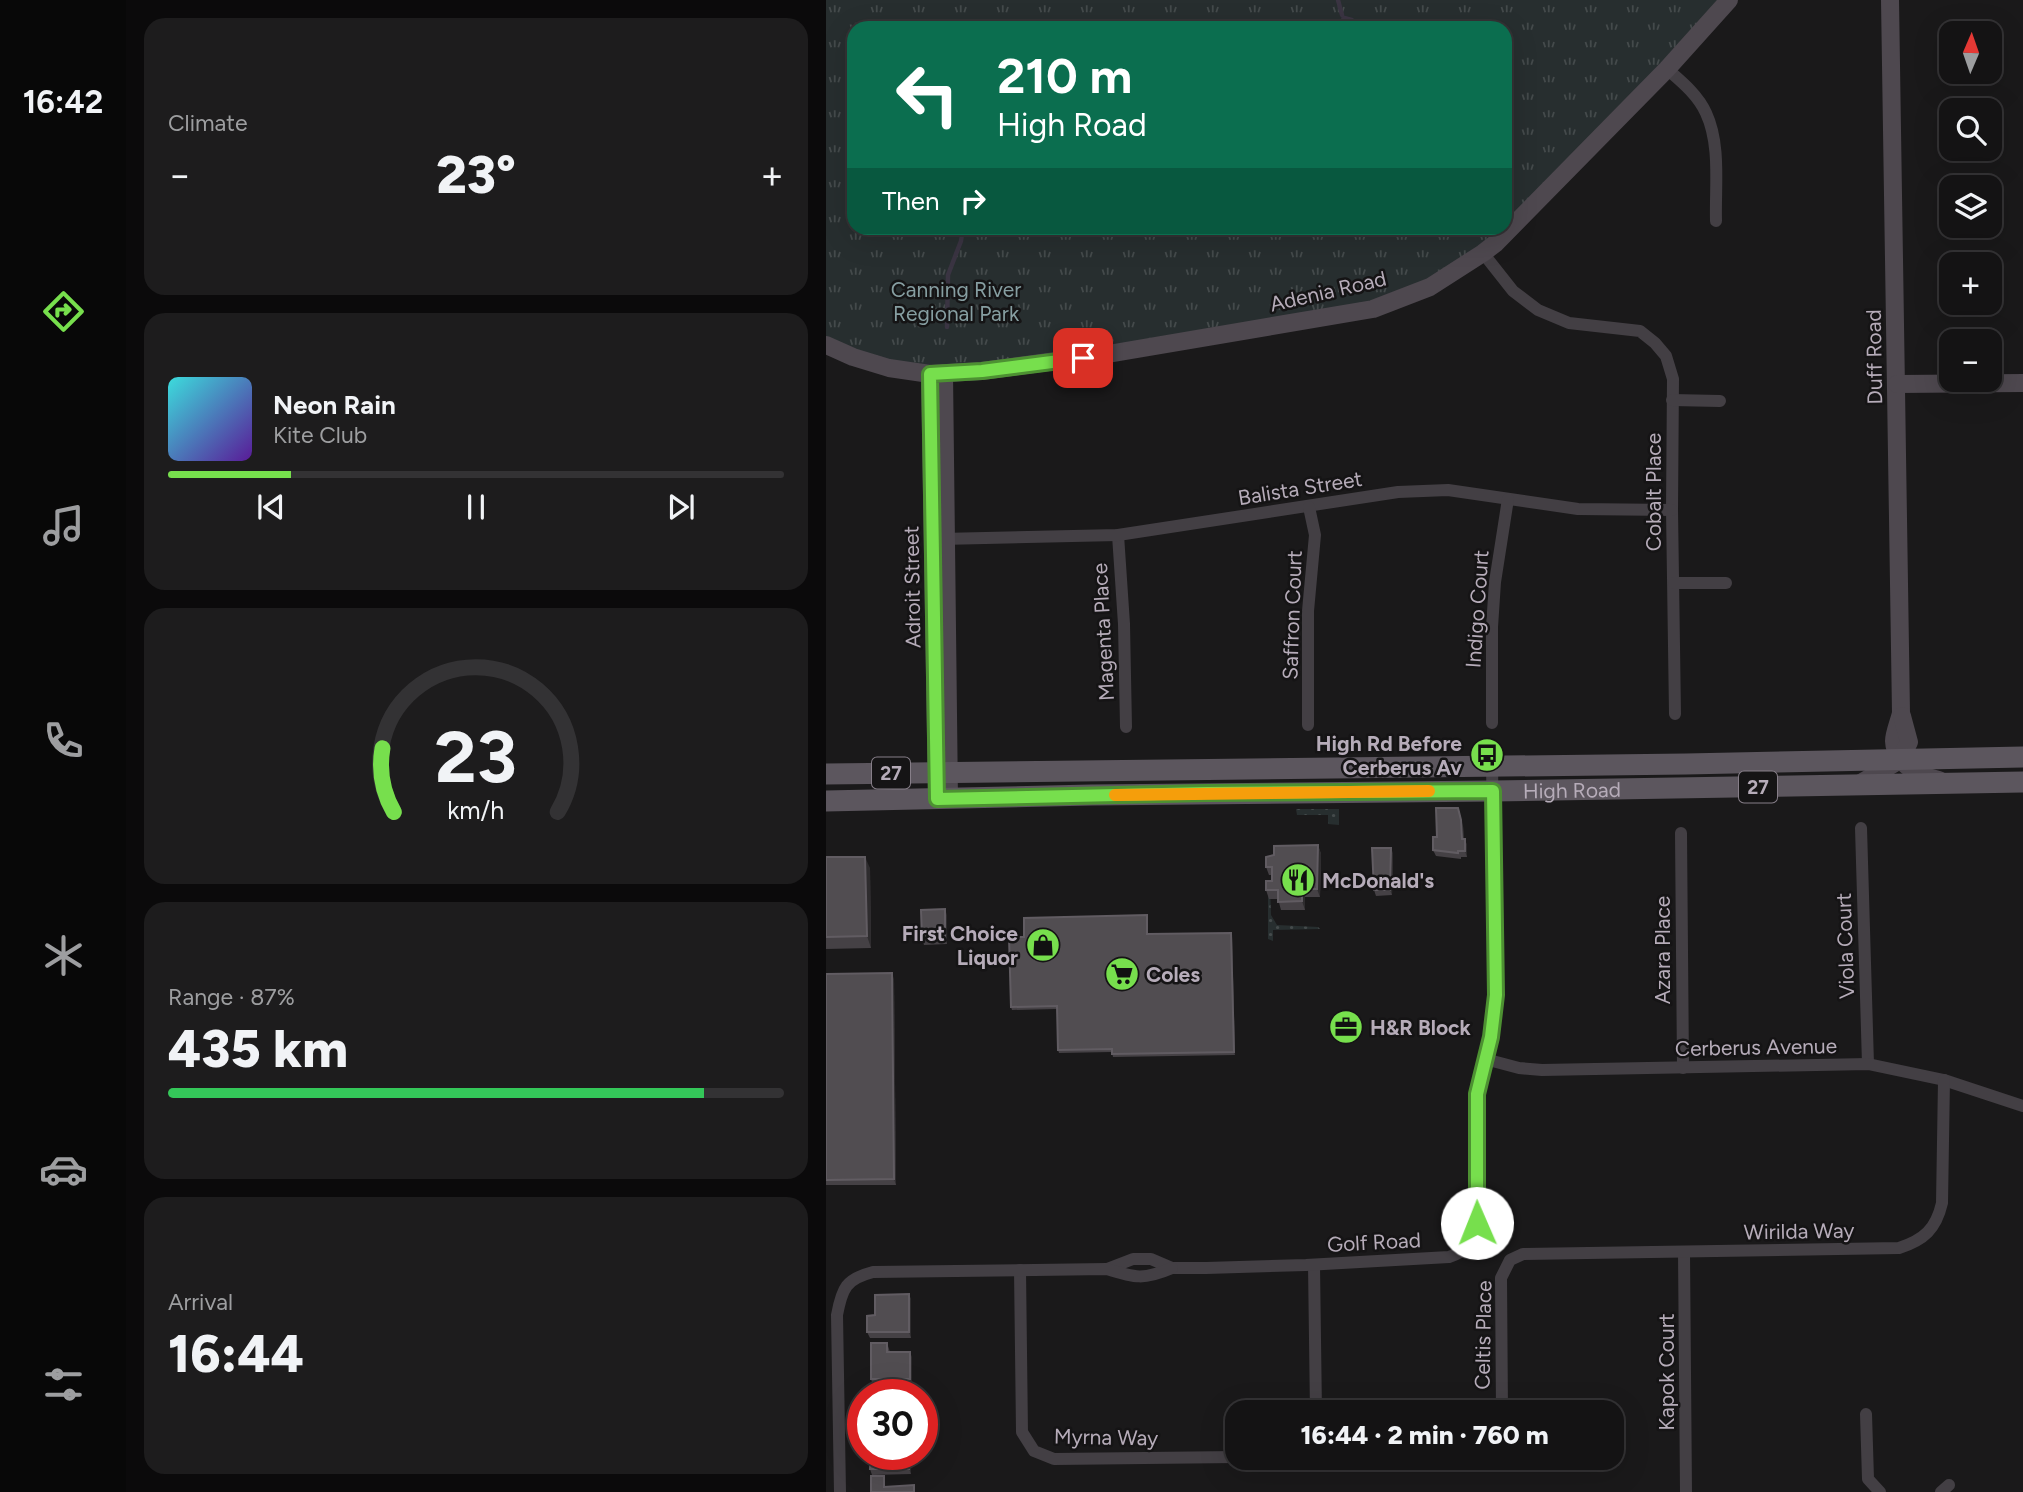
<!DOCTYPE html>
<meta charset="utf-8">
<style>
body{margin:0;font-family:Figtree,sans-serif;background:#1d1c1d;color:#f1f3f6;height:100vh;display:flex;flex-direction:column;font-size:26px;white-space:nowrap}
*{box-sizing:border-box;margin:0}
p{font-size:23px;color:#9d9ea0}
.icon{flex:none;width:38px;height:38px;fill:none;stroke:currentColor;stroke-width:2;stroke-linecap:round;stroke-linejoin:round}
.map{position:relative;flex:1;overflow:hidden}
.drawer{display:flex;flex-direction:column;gap:18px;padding:18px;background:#0b0a0b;width:700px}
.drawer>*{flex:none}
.top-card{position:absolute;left:21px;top:21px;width:665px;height:214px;border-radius:21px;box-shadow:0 7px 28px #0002,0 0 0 2px #333234;background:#0b6e4f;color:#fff;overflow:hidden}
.needle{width:46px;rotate:2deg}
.tools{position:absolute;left:1113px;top:21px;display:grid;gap:14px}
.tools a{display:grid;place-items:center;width:63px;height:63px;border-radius:14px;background:#141314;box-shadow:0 7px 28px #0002,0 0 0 2px #333234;font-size:35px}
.speed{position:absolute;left:21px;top:1379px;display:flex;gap:14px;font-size:35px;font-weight:700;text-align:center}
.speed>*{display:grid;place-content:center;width:91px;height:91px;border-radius:50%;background:#141314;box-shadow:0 7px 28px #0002,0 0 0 2px #333234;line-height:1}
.speed .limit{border:10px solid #d22;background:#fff;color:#111}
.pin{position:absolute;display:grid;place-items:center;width:60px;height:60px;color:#fff;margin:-30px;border-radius:14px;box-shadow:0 4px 10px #0006}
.me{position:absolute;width:77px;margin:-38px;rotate:359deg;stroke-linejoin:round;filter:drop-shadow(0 0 5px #0008)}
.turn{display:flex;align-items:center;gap:24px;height:147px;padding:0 35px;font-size:32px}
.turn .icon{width:91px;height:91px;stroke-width:2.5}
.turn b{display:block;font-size:49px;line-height:60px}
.then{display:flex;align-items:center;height:66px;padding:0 35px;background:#0003;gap:14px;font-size:26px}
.big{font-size:52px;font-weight:800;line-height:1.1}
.drawer .tile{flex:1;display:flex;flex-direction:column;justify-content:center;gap:10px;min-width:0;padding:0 24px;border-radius:21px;background:#1d1c1d}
.drawer .dial{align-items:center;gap:0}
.dial svg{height:182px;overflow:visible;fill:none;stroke:#333234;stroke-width:7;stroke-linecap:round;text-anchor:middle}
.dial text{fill:#f1f3f6;stroke:none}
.song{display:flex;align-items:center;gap:21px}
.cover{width:84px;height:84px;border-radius:10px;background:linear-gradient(135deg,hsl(180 70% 55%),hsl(270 70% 35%))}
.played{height:7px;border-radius:4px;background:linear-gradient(90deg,#77df4d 20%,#333234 20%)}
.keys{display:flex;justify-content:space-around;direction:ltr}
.heat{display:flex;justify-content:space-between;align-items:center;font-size:38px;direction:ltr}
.charge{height:10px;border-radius:5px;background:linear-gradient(90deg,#34c759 87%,#333234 0)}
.trip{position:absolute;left:399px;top:1400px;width:399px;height:70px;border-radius:21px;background:#141314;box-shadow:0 7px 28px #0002,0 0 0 2px #333234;font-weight:800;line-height:70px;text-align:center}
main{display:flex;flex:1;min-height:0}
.tabs{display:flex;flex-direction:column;width:126px;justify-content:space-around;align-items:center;background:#080808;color:#9d9ea0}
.tabs .icon{width:49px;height:49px}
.tabs .selected{color:#77df4d}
.tabs b{font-size:32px;color:#f1f3f6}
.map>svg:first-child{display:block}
.grass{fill:url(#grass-dots)}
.park{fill:url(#park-tufts);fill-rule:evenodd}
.water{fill:url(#water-waves)}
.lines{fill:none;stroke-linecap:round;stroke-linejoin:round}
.stream{stroke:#3a3442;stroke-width:4.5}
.street{stroke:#433f44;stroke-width:12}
.secondary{stroke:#4e484f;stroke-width:18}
.primary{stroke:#5c565e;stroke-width:21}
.wall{fill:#454145}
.shaded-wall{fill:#2e2c2e}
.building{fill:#514d51;stroke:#615c62;stroke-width:2}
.route-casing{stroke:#4d9132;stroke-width:18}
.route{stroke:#77df4d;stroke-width:12}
.slow{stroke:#f59e0b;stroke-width:12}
.labels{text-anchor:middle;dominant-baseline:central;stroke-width:5;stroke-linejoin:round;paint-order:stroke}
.shield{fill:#151415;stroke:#867e88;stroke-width:2}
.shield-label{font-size:19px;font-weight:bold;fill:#b6acb9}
.park-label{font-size:21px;fill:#869ea1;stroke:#151415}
.street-label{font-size:21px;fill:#b6acb9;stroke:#151415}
.poi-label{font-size:21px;font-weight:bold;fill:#b6acb9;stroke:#151415;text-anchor:start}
</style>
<main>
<nav class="tabs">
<b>16:42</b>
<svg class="icon selected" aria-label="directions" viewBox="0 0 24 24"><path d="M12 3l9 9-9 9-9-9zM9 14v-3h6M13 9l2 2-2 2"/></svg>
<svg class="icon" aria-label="music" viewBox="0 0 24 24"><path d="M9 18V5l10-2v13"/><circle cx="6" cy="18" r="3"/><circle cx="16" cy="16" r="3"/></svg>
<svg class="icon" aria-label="phone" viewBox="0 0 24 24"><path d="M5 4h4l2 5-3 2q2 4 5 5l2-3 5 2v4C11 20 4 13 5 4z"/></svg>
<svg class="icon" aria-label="climate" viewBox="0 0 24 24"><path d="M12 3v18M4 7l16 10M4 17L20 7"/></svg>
<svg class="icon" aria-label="car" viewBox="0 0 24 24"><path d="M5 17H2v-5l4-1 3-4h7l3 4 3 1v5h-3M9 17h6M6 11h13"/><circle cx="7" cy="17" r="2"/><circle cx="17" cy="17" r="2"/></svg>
<svg class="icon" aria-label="filters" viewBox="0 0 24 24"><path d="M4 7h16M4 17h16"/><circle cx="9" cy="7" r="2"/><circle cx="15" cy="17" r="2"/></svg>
</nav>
<section class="drawer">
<div class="tile"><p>Climate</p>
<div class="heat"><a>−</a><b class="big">23°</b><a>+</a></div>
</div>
<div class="tile">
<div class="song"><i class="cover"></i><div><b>Neon Rain</b><p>Kite Club</p></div></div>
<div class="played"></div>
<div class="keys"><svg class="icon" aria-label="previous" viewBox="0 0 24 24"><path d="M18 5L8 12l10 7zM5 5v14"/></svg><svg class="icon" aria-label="pause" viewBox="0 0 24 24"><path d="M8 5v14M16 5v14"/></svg><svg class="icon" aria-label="next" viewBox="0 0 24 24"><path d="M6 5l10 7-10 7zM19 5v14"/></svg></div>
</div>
<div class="tile dial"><svg viewBox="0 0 100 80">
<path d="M14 69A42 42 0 1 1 86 69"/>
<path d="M14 69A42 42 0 0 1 9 41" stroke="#77df4d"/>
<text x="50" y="56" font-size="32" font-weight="700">23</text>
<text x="50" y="72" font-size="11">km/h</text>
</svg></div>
<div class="tile"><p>Range · 87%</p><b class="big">435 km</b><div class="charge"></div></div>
<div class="tile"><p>Arrival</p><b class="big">16:44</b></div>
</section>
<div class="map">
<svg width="1197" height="1492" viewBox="0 0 1197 1492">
<defs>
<pattern id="grass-dots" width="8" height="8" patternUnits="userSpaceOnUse" patternTransform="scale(1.75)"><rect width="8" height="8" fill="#272e2f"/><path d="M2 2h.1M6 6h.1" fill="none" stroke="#444a4b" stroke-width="1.8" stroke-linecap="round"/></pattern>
<pattern id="park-tufts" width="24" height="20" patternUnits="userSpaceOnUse" patternTransform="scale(1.75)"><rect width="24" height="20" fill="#272e2f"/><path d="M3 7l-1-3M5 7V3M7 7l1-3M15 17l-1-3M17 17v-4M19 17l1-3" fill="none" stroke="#444a4b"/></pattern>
<pattern id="water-waves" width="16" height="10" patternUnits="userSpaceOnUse" patternTransform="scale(1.75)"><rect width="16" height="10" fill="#3a3442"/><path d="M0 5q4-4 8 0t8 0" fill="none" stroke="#544f5b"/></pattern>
</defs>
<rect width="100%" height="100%" fill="#1a191a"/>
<g class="grass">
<polygon points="470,809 513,809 513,825 502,824 502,815 471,815"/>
<polygon points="444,884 445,915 451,925 492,927 494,929 447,930 447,941 442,939 442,885"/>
</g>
<path class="park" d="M0 0H902L674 239 612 284 539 312 132 375 0 347ZM28 28H679V228H28Z"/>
<polygon class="water" points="516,15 527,18 535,28 513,28"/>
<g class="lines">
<g class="stream">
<polyline points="512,0 516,15"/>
<polyline points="121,327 122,275 135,241 137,228"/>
</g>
<g class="street">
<path d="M841 69C856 82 872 95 880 113 895 145 889 187 890 221"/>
<polyline points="657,253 687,291 712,310 743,323 814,331 829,343 840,356 847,379 846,510 849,714"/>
<polyline points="846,400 894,401"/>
<polyline points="292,535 298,624 300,727"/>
<polyline points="115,539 292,535 572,492 622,490 752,509 846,510"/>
<polyline points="848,583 900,583"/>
<polyline points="666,723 666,627 669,582 682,499"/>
<polyline points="482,725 482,611 489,535 483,507"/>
<polyline points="1035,828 1042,1064"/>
<polyline points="855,833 857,1068"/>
<polyline points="659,1059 693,1068 716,1070 1042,1064 1118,1080 1197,1106"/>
<polyline points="858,1252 860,1492"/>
<polyline points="488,1265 490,1412"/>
<path d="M281 1269 307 1259H325L346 1268H380L480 1265 623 1257C641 1251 648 1242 651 1223L649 1125 651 1094 665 1037 670 995 666 766"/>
<polyline points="194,1270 196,1432 208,1451 228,1459 411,1457"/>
<path d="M676 1412 675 1278 684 1260 697 1254 1073 1248C1098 1240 1110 1229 1116 1203L1118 1080"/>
<polyline points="1040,1414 1042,1479 1054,1492"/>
<path d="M14 1492 11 1315C16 1288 20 1279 47 1272L281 1269C309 1278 318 1280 346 1268"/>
<polyline points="1115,1492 1123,1485"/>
</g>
<g class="secondary">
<path d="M1064 0 1075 713C1073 722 1068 733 1068 741 1069 765 1094 776 1113 780"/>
<polyline points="0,345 27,357 63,368 104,374 156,371 282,354 547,309 604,287 657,253 670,243 841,69 903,0"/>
<polyline points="118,373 123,799"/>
<polyline points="104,374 111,799"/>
<polyline points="1071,384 1197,383"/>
<polyline points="1033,784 1074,760 1083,742 1076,716"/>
</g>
<g class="primary">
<polyline points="0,774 860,764 1197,757"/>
<path id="s1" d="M0 801 265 795 667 791 1197 782"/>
</g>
</g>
<g class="wall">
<polygon points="637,826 638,839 641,845 641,857 635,857 635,859 610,856 607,850 611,837"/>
<polygon points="492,845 495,854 494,897 479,897 479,910 455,910 452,899 443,899 440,890 446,881 446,875 443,875 440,867 448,855"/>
<polygon points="567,853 566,895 550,896 548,890"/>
<polygon points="0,857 44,868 45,948 0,949"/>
<polygon points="121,915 121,944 98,945 96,939"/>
<polygon points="321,915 322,934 405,933 406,936 409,1055 287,1057 286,1052 233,1053 232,1050 231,1009 186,1010 185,1007"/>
<polygon points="0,974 68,979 70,1185 0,1185"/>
<polygon points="83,1294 85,1300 85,1338 44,1338 41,1332 49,1315"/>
<polygon points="61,1343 64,1352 86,1357 86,1385 47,1385 45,1379"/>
<polygon points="45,1454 85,1454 85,1474 46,1475 44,1469"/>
</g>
<g class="shaded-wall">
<polygon points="632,808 637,826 638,845 636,839"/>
<polygon points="639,839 641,845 641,857 639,851"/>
<polygon points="492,845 495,854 494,897 491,889"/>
<polygon points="565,848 567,853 566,895 564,890"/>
<polygon points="39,857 44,868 45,948 41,936"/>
<polygon points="476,889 479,897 479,910 476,901"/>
<polygon points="119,909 121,915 121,944 119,938"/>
<polygon points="405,933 406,936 409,1055 408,1052"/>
<polygon points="66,973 68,979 70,1185 68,1179"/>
<polygon points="83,1294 85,1300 85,1338 83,1332"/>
<polygon points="84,1352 86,1357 86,1385 84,1379"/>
<polygon points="83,1454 85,1454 85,1474 83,1469"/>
</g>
<g class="building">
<polygon points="610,808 632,808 635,820 636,839 639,839 639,851 632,851 632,853 607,850 607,837 611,837"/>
<polygon points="492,845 491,889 476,889 476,901 452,902 452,890 440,890 440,881 446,881 446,867 440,867 440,857 448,855 448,846"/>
<polygon points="546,848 565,848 564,890 548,890"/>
<polygon points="0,857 39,857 41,936 0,937"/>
<polygon points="119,909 119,938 96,939 95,910"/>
<polygon points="321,915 321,934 405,933 408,1052 286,1054 286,1049 232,1050 231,1006 185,1007 183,937 198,937 198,918"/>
<polygon points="66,973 68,1179 0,1180 0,974"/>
<polygon points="83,1294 83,1332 41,1332 41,1316 49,1315 49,1295"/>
<polygon points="45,1343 61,1343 61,1352 84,1352 84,1379 45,1379"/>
<polygon points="45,1454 83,1454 83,1469 44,1469"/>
<polygon points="45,1476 58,1476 58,1487 88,1485 88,1492 45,1492"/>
</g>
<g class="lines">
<g class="route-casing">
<polyline id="route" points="257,358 156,371 104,374 111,799 381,793 667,791 670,995 665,1037 651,1094 651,1223"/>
</g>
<use href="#route" class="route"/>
<polyline class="slow" points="289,795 603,791"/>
</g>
<defs>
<g id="bus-disc" transform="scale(1.75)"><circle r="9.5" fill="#77df4d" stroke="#151415"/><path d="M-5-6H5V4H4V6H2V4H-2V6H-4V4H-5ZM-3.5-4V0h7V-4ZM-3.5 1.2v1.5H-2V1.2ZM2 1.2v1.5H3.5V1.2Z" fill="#111"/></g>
<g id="restaurant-disc" transform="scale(1.75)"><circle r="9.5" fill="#77df4d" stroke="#151415"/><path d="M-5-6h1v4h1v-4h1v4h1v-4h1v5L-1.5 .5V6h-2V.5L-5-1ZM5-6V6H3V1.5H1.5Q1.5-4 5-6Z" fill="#111"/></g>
<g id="shop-disc" transform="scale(1.75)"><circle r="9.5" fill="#77df4d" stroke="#151415"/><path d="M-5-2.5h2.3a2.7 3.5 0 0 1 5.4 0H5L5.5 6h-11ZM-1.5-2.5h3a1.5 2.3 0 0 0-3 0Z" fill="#111"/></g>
<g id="supermarket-disc" transform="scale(1.75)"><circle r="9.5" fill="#77df4d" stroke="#151415"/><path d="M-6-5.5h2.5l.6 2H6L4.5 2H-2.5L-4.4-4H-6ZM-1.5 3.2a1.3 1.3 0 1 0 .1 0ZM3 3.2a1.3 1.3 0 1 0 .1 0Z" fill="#111"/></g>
<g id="office-disc" transform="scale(1.75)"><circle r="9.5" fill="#77df4d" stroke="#151415"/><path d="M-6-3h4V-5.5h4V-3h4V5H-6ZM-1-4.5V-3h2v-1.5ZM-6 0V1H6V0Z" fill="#111"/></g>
</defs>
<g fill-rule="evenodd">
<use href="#bus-disc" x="661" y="755"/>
<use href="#restaurant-disc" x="472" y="880"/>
<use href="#shop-disc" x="217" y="945"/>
<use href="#supermarket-disc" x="296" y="974"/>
<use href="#office-disc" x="520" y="1027"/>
</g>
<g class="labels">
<g class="shield">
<rect x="46" y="757.5" width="38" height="31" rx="5"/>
<rect x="913" y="771.5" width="38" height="31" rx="5"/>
</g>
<g class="shield-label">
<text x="65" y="773">27</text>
<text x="932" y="787">27</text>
</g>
<g class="park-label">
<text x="130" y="289">Canning River<tspan x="130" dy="24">Regional Park</tspan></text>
</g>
<g class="street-label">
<text transform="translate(502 291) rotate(-13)">Adenia Road</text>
<text transform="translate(1048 357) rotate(-91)">Duff Road</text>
<text transform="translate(474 488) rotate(-9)">Balista Street</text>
<text transform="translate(827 492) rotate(-90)">Cobalt Place</text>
<text transform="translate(86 587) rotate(-91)">Adroit Street</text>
<text transform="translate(651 609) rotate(-86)">Indigo Court</text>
<text transform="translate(466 615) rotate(-88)">Saffron Court</text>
<text transform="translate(277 632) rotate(-93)">Magenta Place</text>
<text stroke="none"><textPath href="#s1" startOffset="746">High Road</textPath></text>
<text transform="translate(1019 946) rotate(-92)">Viola Court</text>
<text transform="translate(836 950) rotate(-90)">Azara Place</text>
<text transform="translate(930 1047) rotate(-1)">Cerberus Avenue</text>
<text transform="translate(973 1231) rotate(-1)">Wirilda Way</text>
<text transform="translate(548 1242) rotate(-3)">Golf Road</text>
<text transform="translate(657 1335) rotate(-89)">Celtis Place</text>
<text transform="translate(840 1372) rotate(-90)">Kapok Court</text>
<text transform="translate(280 1437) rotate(1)">Myrna Way</text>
</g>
<g class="poi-label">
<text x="636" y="743" text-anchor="end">High Rd Before<tspan x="636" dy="24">Cerberus Av</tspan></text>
<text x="496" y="880">McDonald's</text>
<text x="192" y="933" text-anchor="end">First Choice<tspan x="192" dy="24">Liquor</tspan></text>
<text x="320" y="974">Coles</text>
<text x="544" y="1027">H&amp;R Block</text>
</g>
</g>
</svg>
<div class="tools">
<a><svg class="needle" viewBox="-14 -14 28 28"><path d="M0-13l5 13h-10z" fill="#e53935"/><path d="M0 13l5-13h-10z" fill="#9d9ea0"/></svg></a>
<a><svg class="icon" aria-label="search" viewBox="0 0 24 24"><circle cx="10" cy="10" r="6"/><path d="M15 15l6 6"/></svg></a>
<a><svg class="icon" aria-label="layers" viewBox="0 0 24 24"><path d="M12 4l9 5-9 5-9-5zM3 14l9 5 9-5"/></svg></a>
<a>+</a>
<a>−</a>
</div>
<div class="speed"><div class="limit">30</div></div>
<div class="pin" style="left:257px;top:358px;background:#d93025"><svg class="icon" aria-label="arrive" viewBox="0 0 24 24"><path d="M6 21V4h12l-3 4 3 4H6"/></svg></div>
<svg class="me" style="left:651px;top:1223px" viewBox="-20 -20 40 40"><circle r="19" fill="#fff"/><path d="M0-13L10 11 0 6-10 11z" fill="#77df4d"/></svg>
<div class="trip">16:44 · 2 min · 760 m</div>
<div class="top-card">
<div class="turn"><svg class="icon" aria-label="left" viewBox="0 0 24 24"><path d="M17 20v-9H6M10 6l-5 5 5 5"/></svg><div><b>210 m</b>High Road</div></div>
<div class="then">Then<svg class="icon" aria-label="right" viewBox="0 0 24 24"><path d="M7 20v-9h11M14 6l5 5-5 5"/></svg></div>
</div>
</div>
</main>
